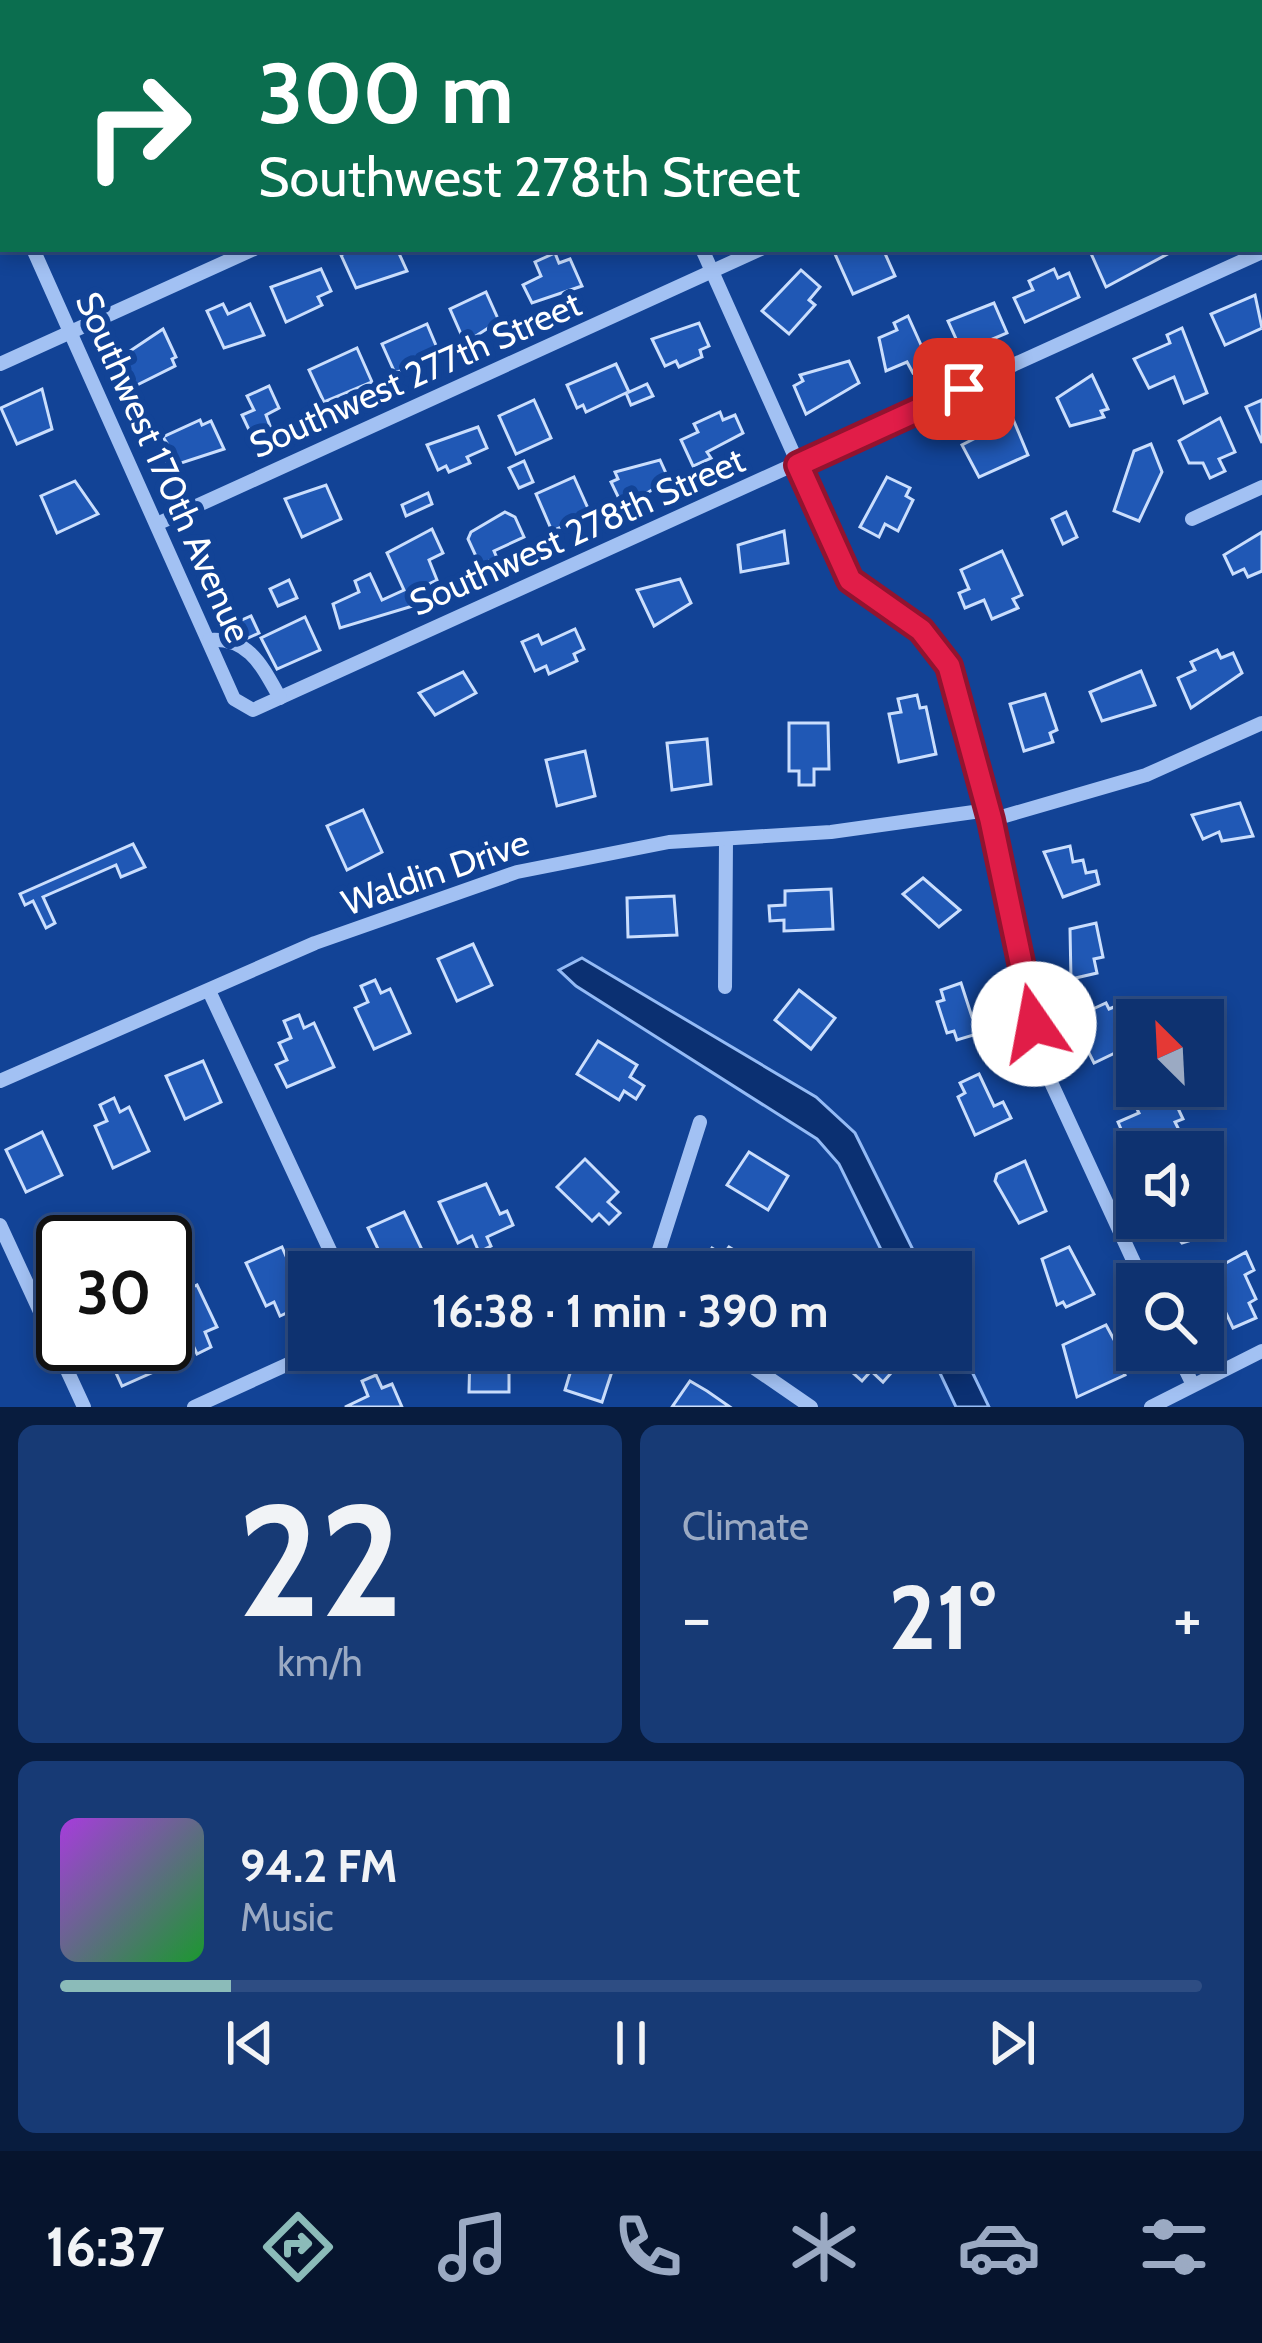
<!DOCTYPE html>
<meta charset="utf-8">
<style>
body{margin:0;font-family:Cabin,sans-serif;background:#173a75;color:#f1f3f6;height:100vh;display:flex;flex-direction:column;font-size:45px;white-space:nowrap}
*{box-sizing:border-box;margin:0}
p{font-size:39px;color:#9baac3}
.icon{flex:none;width:66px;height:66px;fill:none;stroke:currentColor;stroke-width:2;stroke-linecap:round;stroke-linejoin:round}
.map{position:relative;height:1407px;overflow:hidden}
.details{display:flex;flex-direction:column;gap:18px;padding:18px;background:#081c3e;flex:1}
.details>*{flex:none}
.banner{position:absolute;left:0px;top:0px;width:1263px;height:252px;box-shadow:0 6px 18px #0003,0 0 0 3px #2e4d83;background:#0b6e4f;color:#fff;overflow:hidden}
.needle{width:78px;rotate:336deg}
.tools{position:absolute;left:1116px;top:999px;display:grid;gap:24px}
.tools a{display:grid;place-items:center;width:108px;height:108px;border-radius:0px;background:#0e3270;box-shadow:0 6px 18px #0003,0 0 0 3px #2e4d83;font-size:60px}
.speed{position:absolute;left:36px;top:1215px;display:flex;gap:24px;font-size:60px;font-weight:700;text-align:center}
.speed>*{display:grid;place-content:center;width:156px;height:156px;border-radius:50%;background:#0e3270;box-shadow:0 6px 18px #0003,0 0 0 3px #2e4d83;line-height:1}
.speed .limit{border:6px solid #111;border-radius:18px;background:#fff;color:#111}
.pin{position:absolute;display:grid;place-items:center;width:102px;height:102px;color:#fff;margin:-51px;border-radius:24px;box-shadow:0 6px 18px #0006}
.me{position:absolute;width:132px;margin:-66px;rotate:348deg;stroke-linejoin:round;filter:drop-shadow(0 0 9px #0008)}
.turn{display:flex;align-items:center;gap:42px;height:252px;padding:0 60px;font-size:54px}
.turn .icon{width:156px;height:156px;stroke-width:2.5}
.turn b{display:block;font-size:84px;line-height:102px}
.big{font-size:90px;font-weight:700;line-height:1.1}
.details .card{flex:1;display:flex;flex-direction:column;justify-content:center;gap:18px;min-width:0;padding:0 42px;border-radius:18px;background:#173a75}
.details .dial{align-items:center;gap:0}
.dial b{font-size:156px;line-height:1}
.song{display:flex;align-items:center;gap:36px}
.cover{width:144px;height:144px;border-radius:18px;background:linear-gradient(135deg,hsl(280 70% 55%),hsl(130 70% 35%))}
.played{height:12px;border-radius:6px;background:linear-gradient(90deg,#8bbbb9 15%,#2e4d83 15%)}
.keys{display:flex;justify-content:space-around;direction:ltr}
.heat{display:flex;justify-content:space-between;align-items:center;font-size:66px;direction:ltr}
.details .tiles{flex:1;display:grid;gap:18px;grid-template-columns:1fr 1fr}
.card:last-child{grid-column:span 2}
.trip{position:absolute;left:288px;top:1251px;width:684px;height:120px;border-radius:0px;background:#0e3270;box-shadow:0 6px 18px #0003,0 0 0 3px #2e4d83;font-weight:700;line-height:120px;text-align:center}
.tabs{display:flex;height:192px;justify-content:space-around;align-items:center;background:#06142d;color:#9baac3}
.tabs .icon{width:84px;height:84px}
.tabs .current{color:#8bbbb9}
.tabs b{font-size:54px;color:#f1f3f6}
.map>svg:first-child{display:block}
.water{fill:#0b3072;stroke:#94bbf6;stroke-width:3}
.building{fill:#2058b5;stroke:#cadefd;stroke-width:3}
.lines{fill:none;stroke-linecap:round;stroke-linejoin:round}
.minor{stroke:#a2c1f3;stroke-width:14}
.route-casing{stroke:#92132f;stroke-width:30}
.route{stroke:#e11d48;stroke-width:21}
.labels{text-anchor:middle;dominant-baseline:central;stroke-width:12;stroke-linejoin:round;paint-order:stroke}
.street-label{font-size:36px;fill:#fff;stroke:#124396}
</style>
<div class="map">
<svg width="1262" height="1407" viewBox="0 0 1262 1407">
<rect width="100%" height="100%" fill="#124396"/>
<g class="water">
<polygon points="582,958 816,1097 855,1133 924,1272 892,1272 839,1164 817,1139 576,986 559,970"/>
<polygon points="951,1328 989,1407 956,1407 929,1350 951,1350"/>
</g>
<g class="building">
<polygon points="354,249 397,249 407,271 356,288 341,255"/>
<polygon points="845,249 883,249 895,276 853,294 835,254"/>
<polygon points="1089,249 1177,249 1106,287"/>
<polygon points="555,253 559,263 570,259 582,286 532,303 523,285 541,276 535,262"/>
<polygon points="321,269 331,291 318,297 322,305 286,322 271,287"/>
<polygon points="1054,269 1058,278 1069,273 1079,297 1025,322 1014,298 1033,290 1029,281"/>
<polygon points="801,270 820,287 809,300 815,305 789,334 762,311"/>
<polygon points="486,292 499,321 465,343 450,309"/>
<polygon points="1255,295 1262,328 1225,345 1211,314"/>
<polygon points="994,303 1007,333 962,352 948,321"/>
<polygon points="223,304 228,314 250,304 264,335 224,348 207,311"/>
<polygon points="908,316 930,365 913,373 907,362 886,371 879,338 897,330 894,323"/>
<polygon points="699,323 709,346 700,350 702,357 679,367 676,361 665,366 652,339"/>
<polygon points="427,324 440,355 395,373 382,344"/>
<polygon points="1182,328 1207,393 1184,403 1174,377 1149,388 1134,359 1170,343 1167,335"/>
<polygon points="163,329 176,357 172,359 175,366 135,386 121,357"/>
<polygon points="357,348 372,382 324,402 309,370"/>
<polygon points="849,361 859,383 806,414 794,386 803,381 800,375"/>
<polygon points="616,364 629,392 647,384 653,396 631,405 626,393 586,412 583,405 577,408 567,385"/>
<polygon points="1092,375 1108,409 1101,411 1104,417 1070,426 1057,398"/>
<polygon points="269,386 279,408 266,415 270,426 251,434 242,415 254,410 247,396"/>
<polygon points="42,389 52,429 17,444 1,408"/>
<polygon points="534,400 551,438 516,454 499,416"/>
<polygon points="1262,400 1262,443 1246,407"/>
<polygon points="720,412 723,420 735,415 743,433 707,452 711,458 693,466 681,440 698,432 694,424"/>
<polygon points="1220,418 1235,452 1219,459 1225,471 1210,478 1203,463 1189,463 1179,441"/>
<polygon points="1013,419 1028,455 979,477 962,445"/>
<polygon points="200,420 202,425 211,421 224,449 169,467 160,449 168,445 163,437"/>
<polygon points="478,427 487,448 467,457 470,463 449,472 446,466 438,470 427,445"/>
<polygon points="1151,444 1162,472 1139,521 1114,511 1134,451"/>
<polygon points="660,460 669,480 623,507 611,482 618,479 615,472"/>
<polygon points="524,461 533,482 519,488 509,468"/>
<polygon points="574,477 591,515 552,531 536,494"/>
<polygon points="887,477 910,488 906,496 913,500 898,531 885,524 879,537 860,527"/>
<polygon points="75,481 98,514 57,533 41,496"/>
<polygon points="326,485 341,519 302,537 285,499"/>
<polygon points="428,493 432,504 406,516 402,505"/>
<polygon points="505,512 515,517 524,537 494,551 497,558 480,565 468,539 471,532"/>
<polygon points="1066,512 1077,537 1063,544 1052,519"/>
<polygon points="432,529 443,553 429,560 437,580 420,588 426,602 340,628 333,604 359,592 355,581 370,574 382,600 404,590 387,553"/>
<polygon points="784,531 788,563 741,572 738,545"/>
<polygon points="1262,532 1262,571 1248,577 1244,569 1233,574 1224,555"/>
<polygon points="1002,551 1022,595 1013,599 1018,608 992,619 984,600 965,608 959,593 969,589 961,570"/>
<polygon points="680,579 691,603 654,626 637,590"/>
<polygon points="289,580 297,598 278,606 270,589"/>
<polygon points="251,616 259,633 248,638 235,623"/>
<polygon points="305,617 320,650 277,669 261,638"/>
<polygon points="575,629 584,649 574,654 577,661 549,674 546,666 535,671 522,642 538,635 542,644"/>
<polygon points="1217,650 1221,658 1233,653 1242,673 1191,708 1178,678 1195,670 1191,662"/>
<polygon points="1141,671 1155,705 1102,721 1090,692"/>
<polygon points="463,672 476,693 435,715 419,693"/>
<polygon points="1045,694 1057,730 1050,733 1053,742 1024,751 1010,704"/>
<polygon points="917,695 920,708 926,707 936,754 899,762 889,714 901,712 898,699"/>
<polygon points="789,723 828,723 829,769 814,769 814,785 799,785 799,771 789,771"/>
<polygon points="707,739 711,784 672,790 667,743"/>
<polygon points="585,751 595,796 557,806 546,760"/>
<polygon points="1240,803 1253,836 1222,841 1219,832 1203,839 1192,815"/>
<polygon points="363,810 382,852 347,870 327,826"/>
<polygon points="133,844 145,867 121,877 116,865 43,897 55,923 46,928 33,901 25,905 20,894"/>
<polygon points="1070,846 1073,862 1083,860 1086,873 1096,871 1099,884 1063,897 1044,852"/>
<polygon points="923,878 960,910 939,927 903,894"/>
<polygon points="831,889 833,929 784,931 784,920 770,921 769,906 785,905 785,891"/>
<polygon points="674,896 677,935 628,937 627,898"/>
<polygon points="1096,923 1103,957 1094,959 1097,973 1071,979 1070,929"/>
<polygon points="473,944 492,985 457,1001 438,959"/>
<polygon points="375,980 381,993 390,989 410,1033 374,1049 355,1008 368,1002 361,986"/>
<polygon points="961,983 972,1017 982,1014 987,1031 957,1040 954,1031 947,1033 937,1002 944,1000 941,990"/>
<polygon points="799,990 835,1018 811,1049 775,1020"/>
<polygon points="1106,1003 1109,1009 1119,1005 1132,1031 1116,1038 1121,1050 1094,1063 1079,1033 1087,1029 1080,1015"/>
<polygon points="299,1015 304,1028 314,1023 334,1067 287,1087 276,1065 287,1060 279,1043 291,1038 284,1021"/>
<polygon points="598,1041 637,1065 630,1077 644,1086 636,1099 624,1091 619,1100 577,1074"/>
<polygon points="203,1061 221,1102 185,1119 166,1076"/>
<polygon points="979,1074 994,1106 1003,1102 1011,1118 975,1135 958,1097 965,1093 960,1083"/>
<polygon points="1169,1089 1183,1119 1175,1122 1180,1132 1142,1149 1134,1131 1124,1136 1118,1122 1139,1113 1135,1105"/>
<polygon points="114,1098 120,1112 129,1107 149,1151 113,1168 95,1126 107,1121 100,1105"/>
<polygon points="42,1132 62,1175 26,1192 6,1150"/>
<polygon points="749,1152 788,1176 768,1210 727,1185"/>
<polygon points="585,1159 618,1192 608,1202 620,1213 609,1224 599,1214 592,1221 557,1187"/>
<polygon points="1025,1161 1046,1211 1019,1223 995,1181 997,1174"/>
<polygon points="486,1184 500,1214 507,1211 513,1225 487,1237 491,1246 479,1252 472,1236 458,1243 439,1202"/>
<polygon points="404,1212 424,1254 388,1270 368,1228"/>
<polygon points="1163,1218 1200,1218 1208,1235 1182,1243"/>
<polygon points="282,1247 300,1288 288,1294 295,1309 280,1316 274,1302 266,1306 246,1263"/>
<polygon points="729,1247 769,1272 721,1272 703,1262 712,1248 723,1255"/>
<polygon points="1069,1247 1094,1294 1066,1307 1063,1302 1057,1305 1042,1259"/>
<polygon points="1246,1252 1254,1270 1245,1275 1256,1299 1249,1303 1256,1318 1233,1328 1226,1313 1208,1319 1203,1301 1214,1296 1204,1275"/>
<polygon points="197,1285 217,1327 205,1332 211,1347 197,1354 191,1341 182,1345 165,1300"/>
<polygon points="1106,1325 1124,1358 1118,1360 1125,1375 1077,1397 1063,1345"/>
<polygon points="103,1344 146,1344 158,1370 122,1386"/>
<polygon points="470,1350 509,1350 509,1392 469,1392"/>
<polygon points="577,1350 617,1356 602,1402 565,1390"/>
<polygon points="827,1350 900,1350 885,1366 892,1372 883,1382 871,1371 862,1381"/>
<polygon points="376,1375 382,1388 392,1384 402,1407 345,1407 368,1396 362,1381"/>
<polygon points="690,1381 707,1391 730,1407 672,1407"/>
</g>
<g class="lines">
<g class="minor">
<polyline points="788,3 794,0"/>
<polyline points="1260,22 1262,21"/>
<polyline points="0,177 3,184"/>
<polyline points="33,249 234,699 253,710 1262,252"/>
<polyline points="702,249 850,580 921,630 949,666 991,820 1043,1065 1144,1284"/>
<polyline points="0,364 254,249"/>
<polyline points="1192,519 1262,487"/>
<polyline points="159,523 761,249"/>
<path d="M209 640C249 637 262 666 280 698"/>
<polyline points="991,820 1146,775 1262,723"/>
<polyline points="725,987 726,840"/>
<polyline points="210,993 340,1272"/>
<polyline points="0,1081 315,943 517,872 669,842 831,832 988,810"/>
<polyline points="0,1225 84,1407"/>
<polyline points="652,1272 700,1122"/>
<polyline points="728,1350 811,1407"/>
<polyline points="1176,1350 1192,1383"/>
<polyline points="194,1407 319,1350"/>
<polyline points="1151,1407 1262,1351"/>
</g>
</g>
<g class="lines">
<g class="route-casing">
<polyline id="route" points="964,389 798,465 850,580 921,630 949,666 991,820 1034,1024"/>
</g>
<use href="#route" class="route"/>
</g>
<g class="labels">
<g class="street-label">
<text transform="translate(415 374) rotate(-24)">Southwest 277th Street</text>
<text transform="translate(164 467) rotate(66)">Southwest 170th Avenue</text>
<text transform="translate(577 531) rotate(-24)">Southwest 278th Street</text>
<text transform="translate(435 872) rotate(-19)">Waldin Drive</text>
</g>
</g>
</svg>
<div class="tools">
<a><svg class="needle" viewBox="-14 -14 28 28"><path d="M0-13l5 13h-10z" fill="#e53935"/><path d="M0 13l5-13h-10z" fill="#9baac3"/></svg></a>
<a><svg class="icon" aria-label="sound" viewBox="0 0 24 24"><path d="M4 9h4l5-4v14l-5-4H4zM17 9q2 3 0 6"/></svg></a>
<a><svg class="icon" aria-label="search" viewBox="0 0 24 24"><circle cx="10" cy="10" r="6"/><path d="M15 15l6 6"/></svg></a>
</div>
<div class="speed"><div class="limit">30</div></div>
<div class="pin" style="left:964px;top:389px;background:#d93025"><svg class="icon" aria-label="arrive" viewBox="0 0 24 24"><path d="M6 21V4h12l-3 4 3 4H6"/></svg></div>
<svg class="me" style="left:1034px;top:1024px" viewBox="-20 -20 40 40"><circle r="19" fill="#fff"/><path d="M0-13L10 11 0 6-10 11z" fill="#e11d48"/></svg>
<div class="trip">16:38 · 1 min · 390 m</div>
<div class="banner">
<div class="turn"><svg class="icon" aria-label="right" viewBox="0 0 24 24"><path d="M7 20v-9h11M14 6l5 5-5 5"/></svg><div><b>300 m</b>Southwest 278th Street</div></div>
</div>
</div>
<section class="details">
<div class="tiles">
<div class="card dial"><b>22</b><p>km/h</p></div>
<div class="card"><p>Climate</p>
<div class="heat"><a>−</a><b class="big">21°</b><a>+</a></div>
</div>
<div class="card">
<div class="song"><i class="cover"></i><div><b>94.2 FM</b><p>Music</p></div></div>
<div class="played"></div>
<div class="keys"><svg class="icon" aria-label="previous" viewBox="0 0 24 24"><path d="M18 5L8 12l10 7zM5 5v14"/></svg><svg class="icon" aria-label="pause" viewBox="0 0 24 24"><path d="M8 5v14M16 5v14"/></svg><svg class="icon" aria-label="next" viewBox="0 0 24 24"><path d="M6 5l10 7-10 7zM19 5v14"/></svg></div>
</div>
</div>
</section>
<nav class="tabs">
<b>16:37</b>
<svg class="icon current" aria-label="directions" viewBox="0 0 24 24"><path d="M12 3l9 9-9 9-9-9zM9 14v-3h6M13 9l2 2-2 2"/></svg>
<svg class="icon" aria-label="music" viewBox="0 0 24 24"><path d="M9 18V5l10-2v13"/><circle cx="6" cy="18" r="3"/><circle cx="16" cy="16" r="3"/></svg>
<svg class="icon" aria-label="phone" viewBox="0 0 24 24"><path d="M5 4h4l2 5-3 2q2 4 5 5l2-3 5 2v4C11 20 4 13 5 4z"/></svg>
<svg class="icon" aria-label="climate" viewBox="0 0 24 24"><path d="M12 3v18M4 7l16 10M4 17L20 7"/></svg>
<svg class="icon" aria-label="car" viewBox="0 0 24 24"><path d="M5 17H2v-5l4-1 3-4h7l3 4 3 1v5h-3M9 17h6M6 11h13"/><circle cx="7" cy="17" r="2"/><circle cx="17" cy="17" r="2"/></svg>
<svg class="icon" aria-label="filters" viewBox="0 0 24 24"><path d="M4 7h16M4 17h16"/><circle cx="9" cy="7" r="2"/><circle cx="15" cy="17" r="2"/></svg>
</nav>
